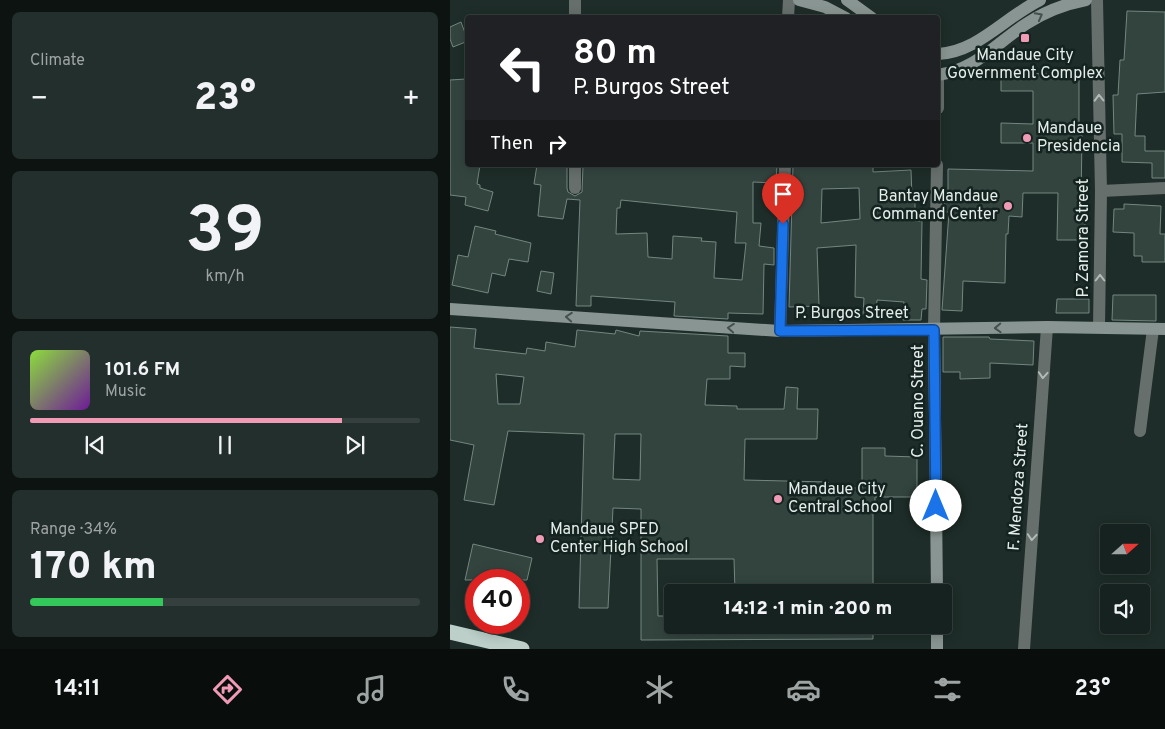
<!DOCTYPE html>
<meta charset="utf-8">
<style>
body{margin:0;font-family:Overpass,sans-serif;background:#232f2c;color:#f1f3f6;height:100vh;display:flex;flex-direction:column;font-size:19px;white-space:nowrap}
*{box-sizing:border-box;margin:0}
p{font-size:16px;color:#9ea4a4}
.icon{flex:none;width:28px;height:28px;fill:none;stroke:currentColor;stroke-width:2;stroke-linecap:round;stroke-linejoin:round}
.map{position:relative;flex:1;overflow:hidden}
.side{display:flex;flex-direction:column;gap:12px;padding:12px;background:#0c1311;width:450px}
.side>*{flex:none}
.banner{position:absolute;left:15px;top:15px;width:475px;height:152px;border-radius:5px;box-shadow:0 2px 12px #0003,0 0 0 1px #353f3d;background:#202124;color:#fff;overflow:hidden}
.needle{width:32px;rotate:69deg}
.controls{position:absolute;left:650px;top:524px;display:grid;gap:10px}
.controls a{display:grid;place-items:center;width:50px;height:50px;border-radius:5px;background:#16221f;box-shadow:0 2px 12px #0003,0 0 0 1px #353f3d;font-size:25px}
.speed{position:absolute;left:15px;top:569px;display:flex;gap:10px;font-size:25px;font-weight:700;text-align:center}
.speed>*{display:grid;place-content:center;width:65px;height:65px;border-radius:50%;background:#16221f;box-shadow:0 2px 12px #0003,0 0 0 1px #353f3d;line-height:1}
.speed .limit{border:8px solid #d22;background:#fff;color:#111}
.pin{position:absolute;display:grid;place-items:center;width:42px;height:42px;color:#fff;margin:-51px -21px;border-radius:50% 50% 50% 0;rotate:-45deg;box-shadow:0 0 5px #0007}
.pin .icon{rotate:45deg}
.me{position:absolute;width:55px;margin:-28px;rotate:0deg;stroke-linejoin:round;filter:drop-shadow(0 0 4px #0008)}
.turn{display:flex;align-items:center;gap:18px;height:105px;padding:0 25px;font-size:22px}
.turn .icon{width:65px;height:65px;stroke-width:2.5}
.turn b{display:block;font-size:35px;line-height:42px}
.then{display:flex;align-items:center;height:48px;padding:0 25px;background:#0003;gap:10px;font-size:19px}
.big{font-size:38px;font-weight:800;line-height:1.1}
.side .card{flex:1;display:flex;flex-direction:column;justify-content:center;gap:8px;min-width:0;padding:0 18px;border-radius:8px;background:#232f2c}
.side .dial{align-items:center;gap:0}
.dial b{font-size:65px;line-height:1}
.song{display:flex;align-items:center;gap:15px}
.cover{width:60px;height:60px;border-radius:8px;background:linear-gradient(135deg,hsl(90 70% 55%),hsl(280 70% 35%))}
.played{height:5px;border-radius:2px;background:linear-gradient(90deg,#f09ab6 80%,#353f3d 80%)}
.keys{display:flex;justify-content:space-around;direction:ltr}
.heat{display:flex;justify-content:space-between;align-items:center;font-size:28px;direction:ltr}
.charge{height:8px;border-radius:4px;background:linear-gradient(90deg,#34c759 34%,#353f3d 0)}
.trip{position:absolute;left:214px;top:584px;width:288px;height:50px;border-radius:5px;background:#16221f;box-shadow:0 2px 12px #0003,0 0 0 1px #353f3d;font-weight:800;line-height:50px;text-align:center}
.menu{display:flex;height:80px;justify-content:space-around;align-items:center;background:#090e0c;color:#9ea4a4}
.menu .icon{width:35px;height:35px}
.menu .active{color:#f09ab6}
.menu b{font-size:22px;color:#f1f3f6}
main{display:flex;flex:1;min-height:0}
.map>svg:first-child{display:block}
.building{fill:#33443f;stroke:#748680;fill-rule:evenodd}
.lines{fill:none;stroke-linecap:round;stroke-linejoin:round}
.street{stroke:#676f6c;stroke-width:12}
.secondary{stroke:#899592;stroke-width:12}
.highway{stroke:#bccfc9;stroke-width:15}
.oneway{stroke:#43514d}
.oneway2{stroke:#b1bbb8}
.route-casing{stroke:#114b97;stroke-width:12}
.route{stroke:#1a73e8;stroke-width:9}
.poi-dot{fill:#f09ab6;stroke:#14231f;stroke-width:2}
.labels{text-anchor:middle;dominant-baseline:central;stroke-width:5;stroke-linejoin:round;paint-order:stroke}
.poi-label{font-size:16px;fill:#e3edea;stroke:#14231f;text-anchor:start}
.street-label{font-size:16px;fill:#e3edea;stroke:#14231f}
</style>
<main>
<section class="side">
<div class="card"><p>Climate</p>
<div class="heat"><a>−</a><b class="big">23°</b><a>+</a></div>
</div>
<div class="card dial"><b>39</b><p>km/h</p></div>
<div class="card">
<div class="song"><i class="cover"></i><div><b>101.6 FM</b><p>Music</p></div></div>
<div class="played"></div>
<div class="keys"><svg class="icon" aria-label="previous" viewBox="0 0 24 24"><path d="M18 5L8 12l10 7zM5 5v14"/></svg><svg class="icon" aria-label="pause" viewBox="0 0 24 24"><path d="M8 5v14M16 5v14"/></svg><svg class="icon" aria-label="next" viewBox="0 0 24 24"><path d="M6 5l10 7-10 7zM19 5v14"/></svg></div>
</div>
<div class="card"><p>Range · 34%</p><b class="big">170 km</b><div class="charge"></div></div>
</section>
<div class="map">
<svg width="715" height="649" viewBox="0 0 715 649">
<rect width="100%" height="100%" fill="#1e2d29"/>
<g class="building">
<polygon points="677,11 715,12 715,92 687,94 685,136 695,136 695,151 715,151 715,178 702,178 702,163 672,162 672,134 664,134 663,95 668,95 670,60 674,60"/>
<polygon points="11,22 18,41 3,47 0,39 0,27"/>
<polygon points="607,70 629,70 629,135 632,135 631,202 635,202 635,240 607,240 608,193 573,193 572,217 559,216 558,234 556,234 555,283 513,281 512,311 492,310 499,212 494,212 495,191 498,191 498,169 583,171 583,143 551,143 551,123 583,124 583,91 551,91 551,73 607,74"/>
<polygon points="16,79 18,165 30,165 27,184 30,185 30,188 43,192 38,211 15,205 16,197 0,195 0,80"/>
<path d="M87 165H117V188L118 192 125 196 132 192 133 166 327 165 326 183 303 182V223H311L309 246 324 248V265L314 264 313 314 278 313V319L224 316 225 302 141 296V306H126L130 200 117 199 113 219 88 216 91 185 84 184ZM171 200 287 212 285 243H296L292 280 264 278 266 242 251 241 252 238 223 236 222 259 198 257 197 233 166 234 167 208H170Z"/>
<path d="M343 165H423V172L461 170 462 197H465V221H472L471 279 477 280 476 309H472L471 320H453L454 302 427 300 426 316 413 315 414 298 405 297 406 245 367 248 369 306 339 307ZM409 188 410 219 371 223 372 189Z"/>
<polygon points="674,204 711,206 710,234 715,234 715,262 692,262 692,256 684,256 684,233 663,232 664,209 674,209"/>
<polygon points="25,226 46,231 45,234 81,243 78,262 59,259 55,276 42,273 38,293 2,285 8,255 18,257"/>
<polygon points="91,271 104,273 101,294 87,291"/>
<polygon points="663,295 706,295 706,321 662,320"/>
<polygon points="607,299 639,299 639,313 606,313"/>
<path d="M0 327 26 329 24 348 76 354 77 348 95 351 96 342 125 347 127 330 165 334 166 330 189 336 190 331 278 336V353H295V367L280 366V379H257L255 405 287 406V409H334L336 387 348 388 347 409H368L367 439H295L294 480 378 482V488H412V448H435V456L467 457V497H425V511H423V592H285L284 559H207L208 616H222V625H423V639L191 640V509L163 508 158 608H129L134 434 58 431 44 505 14 500 24 445 0 440ZM46 374 74 377 70 404H48ZM165 434H191L190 480 163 479Z"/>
<polygon points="493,337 539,337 540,339 584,341 583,365 540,363 540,378 510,379 510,372 493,372"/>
<polygon points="23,544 82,558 77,580 15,580"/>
</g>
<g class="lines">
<g class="street">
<polyline points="647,0 651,191 649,327"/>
<polyline points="125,18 125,0"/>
<polyline points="338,18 339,0"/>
<polyline points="488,108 488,75"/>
<polyline points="125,188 125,165"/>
<polyline points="651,191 715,188"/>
<polyline points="484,330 487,165"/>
<polyline points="330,331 335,165"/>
<polyline points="690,431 703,329"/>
<polyline points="574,649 597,327"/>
</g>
<g class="secondary">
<polyline points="349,0 375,7 396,18"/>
<polyline points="397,0 422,18"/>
<path d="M488 54C528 52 555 17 590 0"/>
<path d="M488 75C527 69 545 44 576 24 594 12 615 4 636 0"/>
<polyline points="0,309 330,331 597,327 715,329"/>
<polyline points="484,330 487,592"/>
<polyline points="487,625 487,649"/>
</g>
<polyline class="highway" points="0,632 72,649"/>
</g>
<defs><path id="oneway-chevron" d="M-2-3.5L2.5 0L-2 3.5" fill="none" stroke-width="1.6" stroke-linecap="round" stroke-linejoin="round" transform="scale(1.25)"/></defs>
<g class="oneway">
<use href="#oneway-chevron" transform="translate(589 16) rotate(-28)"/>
<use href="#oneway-chevron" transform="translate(119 317) rotate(-176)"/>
<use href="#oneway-chevron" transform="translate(281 328) rotate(-176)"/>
<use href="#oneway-chevron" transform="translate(548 328) rotate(178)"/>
</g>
<g class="oneway2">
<use href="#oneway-chevron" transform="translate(649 98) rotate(-91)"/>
<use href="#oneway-chevron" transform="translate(650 278) rotate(-90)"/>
<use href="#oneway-chevron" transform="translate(593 375) rotate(94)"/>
<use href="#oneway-chevron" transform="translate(582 537) rotate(94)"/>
</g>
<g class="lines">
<g class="route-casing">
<polyline id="route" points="333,224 330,331 484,330 486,506"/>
</g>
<use href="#route" class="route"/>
</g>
<g class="poi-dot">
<rect x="570" y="33" width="10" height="10" rx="2.5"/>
<circle cx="577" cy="138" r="5"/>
<circle cx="558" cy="206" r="5"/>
<circle cx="328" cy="499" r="5"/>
<circle cx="90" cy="539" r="5"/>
</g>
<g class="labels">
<g class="poi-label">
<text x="575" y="56" text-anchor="middle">Mandaue City<tspan x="575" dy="18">Government Complex</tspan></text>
<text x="587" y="129">Mandaue<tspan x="587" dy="18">Presidencia</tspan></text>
<text x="548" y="197" text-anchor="end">Bantay Mandaue<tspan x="548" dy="18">Command Center</tspan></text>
<text x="338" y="490">Mandaue City<tspan x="338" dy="18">Central School</tspan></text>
<text x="100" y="530">Mandaue SPED<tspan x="100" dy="18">Center High School</tspan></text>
</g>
<g class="street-label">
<text transform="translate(634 238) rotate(-90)">P. Zamora Street</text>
<text x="402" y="314">P. Burgos Street</text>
<text transform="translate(469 401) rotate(-90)">C. Ouano Street</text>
<text transform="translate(569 487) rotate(-86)">F. Mendoza Street</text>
</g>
</g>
</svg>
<div class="controls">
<a><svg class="needle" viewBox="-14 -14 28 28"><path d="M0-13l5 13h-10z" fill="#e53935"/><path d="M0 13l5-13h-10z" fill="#9ea4a4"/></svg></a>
<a><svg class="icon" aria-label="sound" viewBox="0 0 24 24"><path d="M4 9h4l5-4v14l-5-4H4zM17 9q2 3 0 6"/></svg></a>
</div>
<div class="speed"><div class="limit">40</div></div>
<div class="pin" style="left:333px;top:224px;background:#d93025"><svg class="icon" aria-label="arrive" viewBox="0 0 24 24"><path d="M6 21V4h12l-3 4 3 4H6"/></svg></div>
<svg class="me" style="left:486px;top:506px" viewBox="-20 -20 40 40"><circle r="19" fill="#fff"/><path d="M0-13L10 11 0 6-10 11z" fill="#1a73e8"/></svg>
<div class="trip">14:12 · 1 min · 200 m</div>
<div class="banner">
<div class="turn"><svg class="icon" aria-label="left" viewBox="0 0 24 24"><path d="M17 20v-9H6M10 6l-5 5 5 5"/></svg><div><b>80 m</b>P. Burgos Street</div></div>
<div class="then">Then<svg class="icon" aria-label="right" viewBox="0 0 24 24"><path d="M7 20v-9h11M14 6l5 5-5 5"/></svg></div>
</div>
</div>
</main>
<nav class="menu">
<b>14:11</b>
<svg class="icon active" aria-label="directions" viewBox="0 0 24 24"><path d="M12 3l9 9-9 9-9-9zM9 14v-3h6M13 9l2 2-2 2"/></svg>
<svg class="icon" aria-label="music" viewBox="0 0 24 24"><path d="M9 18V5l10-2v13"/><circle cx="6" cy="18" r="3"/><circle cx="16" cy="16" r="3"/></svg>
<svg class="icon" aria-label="phone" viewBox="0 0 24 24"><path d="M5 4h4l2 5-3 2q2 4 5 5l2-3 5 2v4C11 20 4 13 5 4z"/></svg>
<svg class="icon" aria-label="climate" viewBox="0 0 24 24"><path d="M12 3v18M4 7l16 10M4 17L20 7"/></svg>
<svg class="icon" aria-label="car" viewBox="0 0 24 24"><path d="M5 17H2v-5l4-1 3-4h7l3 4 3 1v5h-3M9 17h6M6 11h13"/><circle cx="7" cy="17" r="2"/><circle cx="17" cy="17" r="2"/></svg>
<svg class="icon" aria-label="filters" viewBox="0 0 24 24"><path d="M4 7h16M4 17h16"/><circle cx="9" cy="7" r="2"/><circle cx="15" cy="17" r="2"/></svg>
<b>23°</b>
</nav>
